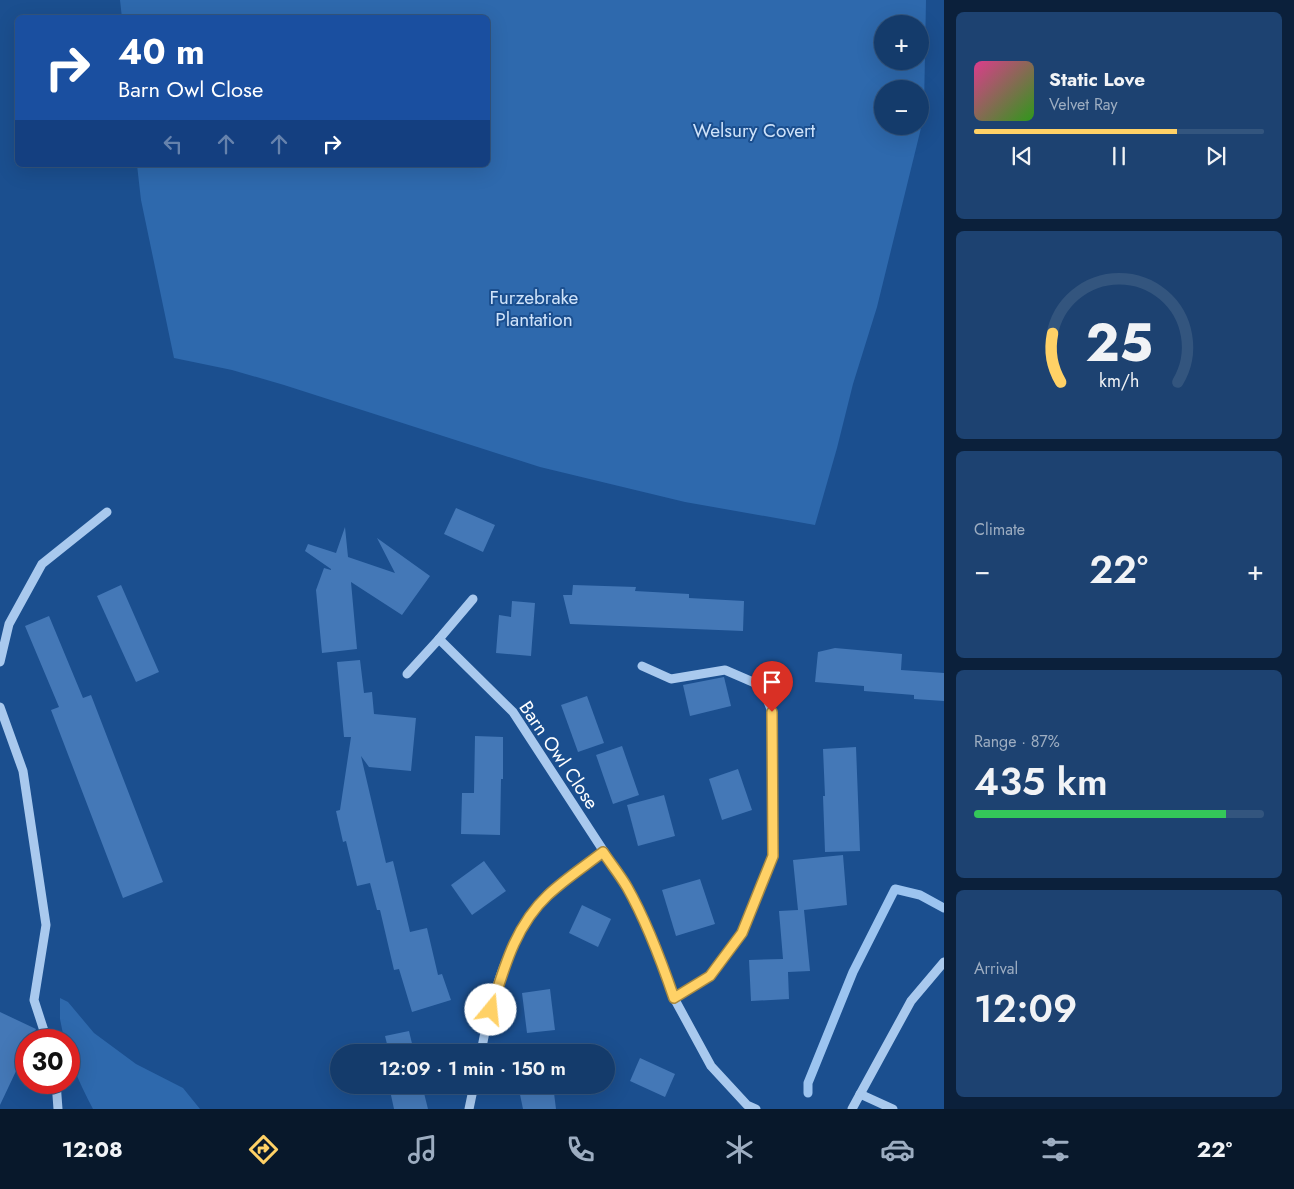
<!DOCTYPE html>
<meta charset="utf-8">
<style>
body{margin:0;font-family:Jost,sans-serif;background:#1d4271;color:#f1f3f6;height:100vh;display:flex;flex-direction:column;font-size:19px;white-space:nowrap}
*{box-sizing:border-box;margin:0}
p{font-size:16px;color:#9dadc1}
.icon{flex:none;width:28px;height:28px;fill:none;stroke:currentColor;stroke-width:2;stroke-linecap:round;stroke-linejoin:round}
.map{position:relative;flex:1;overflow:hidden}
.side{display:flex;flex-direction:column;gap:12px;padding:12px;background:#0b203b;width:350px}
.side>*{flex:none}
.top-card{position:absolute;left:15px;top:15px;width:475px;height:152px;border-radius:8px;box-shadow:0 5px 20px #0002,0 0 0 1px #33557e;background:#1a4fa0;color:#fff;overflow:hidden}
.fabs{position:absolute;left:874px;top:15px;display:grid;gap:10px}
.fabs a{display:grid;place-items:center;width:55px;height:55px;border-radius:50%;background:#143b6b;box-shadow:0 5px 20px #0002,0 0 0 1px #33557e;font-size:25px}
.speed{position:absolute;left:15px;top:1029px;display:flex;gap:10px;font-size:25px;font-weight:700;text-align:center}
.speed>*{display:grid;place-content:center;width:65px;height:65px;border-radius:50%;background:#143b6b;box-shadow:0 5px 20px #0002,0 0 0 1px #33557e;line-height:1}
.speed .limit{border:8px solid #d22;background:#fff;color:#111}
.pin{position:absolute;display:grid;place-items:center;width:42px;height:42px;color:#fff;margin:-51px -21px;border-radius:50% 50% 50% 0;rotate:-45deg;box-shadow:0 0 5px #0007}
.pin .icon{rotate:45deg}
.me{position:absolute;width:55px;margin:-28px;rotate:17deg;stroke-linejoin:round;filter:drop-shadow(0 0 4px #0008)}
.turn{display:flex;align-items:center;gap:18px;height:105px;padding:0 20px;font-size:22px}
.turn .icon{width:65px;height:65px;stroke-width:2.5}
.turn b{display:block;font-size:35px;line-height:42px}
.lanes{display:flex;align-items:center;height:48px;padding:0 20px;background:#0003;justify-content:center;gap:25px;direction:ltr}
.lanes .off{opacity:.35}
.big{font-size:38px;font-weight:600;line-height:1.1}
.side .widget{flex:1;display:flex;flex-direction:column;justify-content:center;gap:8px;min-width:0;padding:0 18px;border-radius:8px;background:#1d4271}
.side .dial{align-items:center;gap:0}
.dial svg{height:130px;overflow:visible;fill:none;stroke:#33557e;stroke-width:7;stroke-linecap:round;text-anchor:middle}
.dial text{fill:#f1f3f6;stroke:none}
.song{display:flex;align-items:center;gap:15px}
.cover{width:60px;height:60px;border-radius:8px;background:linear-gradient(135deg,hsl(330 70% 55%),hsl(110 70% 35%))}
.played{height:5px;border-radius:2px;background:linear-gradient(90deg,#ffd166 70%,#33557e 70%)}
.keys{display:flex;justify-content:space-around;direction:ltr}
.heat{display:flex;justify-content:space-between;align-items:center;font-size:28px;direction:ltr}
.charge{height:8px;border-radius:4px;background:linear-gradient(90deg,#34c759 87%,#33557e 0)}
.trip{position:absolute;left:330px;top:1044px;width:285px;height:50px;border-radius:25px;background:#143b6b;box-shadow:0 5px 20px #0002,0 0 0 1px #33557e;font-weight:600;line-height:50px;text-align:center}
.menu{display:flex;height:80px;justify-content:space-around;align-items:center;background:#08182b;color:#9dadc1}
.menu .icon{width:35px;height:35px}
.menu .on{color:#ffd166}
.menu b{font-size:22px;color:#f1f3f6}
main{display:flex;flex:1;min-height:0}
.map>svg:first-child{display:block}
.green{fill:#2e69ad;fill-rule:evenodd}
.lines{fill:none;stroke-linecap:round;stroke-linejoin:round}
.stream{stroke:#9cc4f0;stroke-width:9}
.building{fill:#4478b7}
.minor{stroke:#a9c9ee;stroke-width:9}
.route-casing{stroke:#a68842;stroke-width:12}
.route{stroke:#ffd166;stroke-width:9}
.labels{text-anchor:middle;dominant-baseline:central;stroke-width:4;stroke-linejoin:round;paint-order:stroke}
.park-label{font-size:19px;fill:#cfe3fa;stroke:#1b4f8f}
.street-label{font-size:19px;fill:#fff;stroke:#1b4f8f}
</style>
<main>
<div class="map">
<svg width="944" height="1109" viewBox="0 0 944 1109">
<rect width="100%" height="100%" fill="#1b4f8f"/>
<g class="green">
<path d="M120 0H926L924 108 922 124 877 307 853 384 837 448 815 525 685 502 540 467 284 385 232 370 174 358 141 200 137 165H488V18H122ZM882 24H920V61H882ZM882 89H920V126H882Z"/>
<path d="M60 998 68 1002 94 1033 136 1064 183 1088 200 1109H93C82 1087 69 1064 69 1040L64 1039 60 1019Z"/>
</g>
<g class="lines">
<polyline class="stream" points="808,1093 808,1083 853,972 895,889 920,895 944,908"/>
</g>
<g class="building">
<polygon points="456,508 495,525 483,552 444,534"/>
<polygon points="345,527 348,557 395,573 377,538 430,576 402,615 351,582 357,649 322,653 316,590 324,568 331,570 331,569 305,551 308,544 336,553"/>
<polygon points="121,585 159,672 136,682 97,596"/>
<polygon points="573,585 636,587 635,591 689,594 689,598 744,601 743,631 570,624 563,595 572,595"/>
<polygon points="512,601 535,603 531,656 496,653 499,615 511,617"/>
<polygon points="49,616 83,698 91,695 163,882 123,898 51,710 59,707 25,626"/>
<polygon points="835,648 902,654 901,670 944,673 944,701 914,699 914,695 864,691 864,686 815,682 818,652"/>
<polygon points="360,660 364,693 372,692 374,714 416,718 411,771 369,767 361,756 386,863 393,861 410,932 427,928 438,975 442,974 451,1000 412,1012 399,969 394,970 380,910 377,910 370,883 357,886 346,841 343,842 336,811 340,810 351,737 344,737 337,662"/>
<polygon points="724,677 731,706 690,716 683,685"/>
<polygon points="587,696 604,743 578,752 561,705"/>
<polygon points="475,736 503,737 503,779 501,779 500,835 461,834 462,793 474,793"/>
<polygon points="622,746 639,795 613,804 596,755"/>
<polygon points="856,747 860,851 825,852 823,796 825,796 823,749"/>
<polygon points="738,769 752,810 722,820 709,779"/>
<polygon points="664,795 675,836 638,846 627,805"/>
<polygon points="843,855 847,905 804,910 810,971 788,972 789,999 751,1001 749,960 783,959 779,911 798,910 793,860"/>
<polygon points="484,861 506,891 472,915 451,885"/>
<polygon points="700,879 715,924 676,936 662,890"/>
<polygon points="582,905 611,919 598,947 569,933"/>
<polygon points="550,989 555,1030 527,1033 522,993"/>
<polygon points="0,1012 36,1029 31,1040 26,1040 26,1050 0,1105"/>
<polygon points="409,1031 414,1052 389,1052 385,1036"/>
<polygon points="640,1058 675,1074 665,1097 630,1081"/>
<polygon points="394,1085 422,1085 428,1109 394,1109 389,1086"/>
<polygon points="518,1085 553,1085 556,1109 523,1109"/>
</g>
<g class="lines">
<g class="minor">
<polyline points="473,599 439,639 513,712 627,887 655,944 674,998 711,1066 747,1105 756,1109"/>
<polyline points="0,662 9,624 42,564 107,512"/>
<polyline points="642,666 671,679 725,670 762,686 772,712 773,856 742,933 710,976 674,998"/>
<polyline points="407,674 439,639"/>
<polyline points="0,707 23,771 46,925 34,1000 47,1040"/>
<path d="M481 1052C491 999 508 932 549 894 565 879 585 866 603 852"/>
<polyline points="56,1082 58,1109"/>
<polyline points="860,1094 893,1109"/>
<polyline points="469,1109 474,1085"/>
<polyline points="852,1109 911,1001 944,962"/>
</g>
</g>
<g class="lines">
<g class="route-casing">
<path id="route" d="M491 1010C504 968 515 926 548 895 565 879 585 866 603 852 611 864 620 875 627 887 647 922 661 960 674 998L710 976 742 933 773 856 772 712"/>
</g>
<use href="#route" class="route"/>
</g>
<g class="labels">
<g class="park-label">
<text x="754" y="130">Welsury Covert</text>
<text x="534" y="297">Furzebrake<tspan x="534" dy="22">Plantation</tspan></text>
</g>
<g class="street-label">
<text transform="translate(559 755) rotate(56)">Barn Owl Close</text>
</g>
</g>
</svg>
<div class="fabs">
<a>+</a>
<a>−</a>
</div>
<div class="speed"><div class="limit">30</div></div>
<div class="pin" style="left:772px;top:712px;background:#d93025"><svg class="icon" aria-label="arrive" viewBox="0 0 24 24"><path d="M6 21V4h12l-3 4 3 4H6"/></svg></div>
<svg class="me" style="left:491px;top:1010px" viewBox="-20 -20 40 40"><circle r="19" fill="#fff"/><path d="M0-13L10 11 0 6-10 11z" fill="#ffd166"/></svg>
<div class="trip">12:09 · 1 min · 150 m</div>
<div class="top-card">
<div class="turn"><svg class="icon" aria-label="right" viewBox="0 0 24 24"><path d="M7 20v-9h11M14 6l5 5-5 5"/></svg><div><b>40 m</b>Barn Owl Close</div></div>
<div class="lanes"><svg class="icon off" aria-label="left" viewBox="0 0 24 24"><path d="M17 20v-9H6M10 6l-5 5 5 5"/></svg><svg class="icon off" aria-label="ahead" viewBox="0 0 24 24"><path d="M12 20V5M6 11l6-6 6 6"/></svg><svg class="icon off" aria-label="ahead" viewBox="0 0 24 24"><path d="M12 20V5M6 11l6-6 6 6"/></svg><svg class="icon" aria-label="right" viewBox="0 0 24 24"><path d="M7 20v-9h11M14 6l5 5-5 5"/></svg></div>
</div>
</div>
<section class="side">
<div class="widget">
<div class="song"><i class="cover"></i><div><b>Static Love</b><p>Velvet Ray</p></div></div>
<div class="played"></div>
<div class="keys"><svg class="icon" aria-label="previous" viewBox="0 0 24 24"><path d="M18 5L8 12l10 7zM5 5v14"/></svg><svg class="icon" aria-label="pause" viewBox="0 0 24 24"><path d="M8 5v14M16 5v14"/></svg><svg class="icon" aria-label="next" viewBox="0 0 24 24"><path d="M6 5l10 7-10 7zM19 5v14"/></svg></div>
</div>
<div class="widget dial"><svg viewBox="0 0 100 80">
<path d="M14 69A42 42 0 1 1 86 69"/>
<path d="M14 69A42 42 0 0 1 9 39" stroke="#ffd166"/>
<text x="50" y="56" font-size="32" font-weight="700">25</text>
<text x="50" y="72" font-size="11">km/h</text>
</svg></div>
<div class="widget"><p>Climate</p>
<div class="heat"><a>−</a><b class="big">22°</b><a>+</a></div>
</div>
<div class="widget"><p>Range · 87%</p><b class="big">435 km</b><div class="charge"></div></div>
<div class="widget"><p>Arrival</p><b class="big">12:09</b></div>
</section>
</main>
<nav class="menu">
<b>12:08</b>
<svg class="icon on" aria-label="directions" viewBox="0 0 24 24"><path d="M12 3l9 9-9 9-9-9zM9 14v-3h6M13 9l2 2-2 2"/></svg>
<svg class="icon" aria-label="music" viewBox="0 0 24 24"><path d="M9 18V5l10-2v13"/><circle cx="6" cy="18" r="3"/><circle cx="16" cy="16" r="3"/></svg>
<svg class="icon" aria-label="phone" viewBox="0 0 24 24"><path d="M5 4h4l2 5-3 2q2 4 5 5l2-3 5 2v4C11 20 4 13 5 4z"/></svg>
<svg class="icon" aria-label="climate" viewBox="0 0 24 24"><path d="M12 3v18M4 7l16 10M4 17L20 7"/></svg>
<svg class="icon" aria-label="car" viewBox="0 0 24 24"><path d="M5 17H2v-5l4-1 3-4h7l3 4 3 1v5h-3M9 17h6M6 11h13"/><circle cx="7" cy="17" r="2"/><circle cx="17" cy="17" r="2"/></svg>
<svg class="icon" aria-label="filters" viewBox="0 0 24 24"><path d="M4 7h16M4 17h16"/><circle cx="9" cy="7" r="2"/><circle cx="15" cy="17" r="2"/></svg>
<b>22°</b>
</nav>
